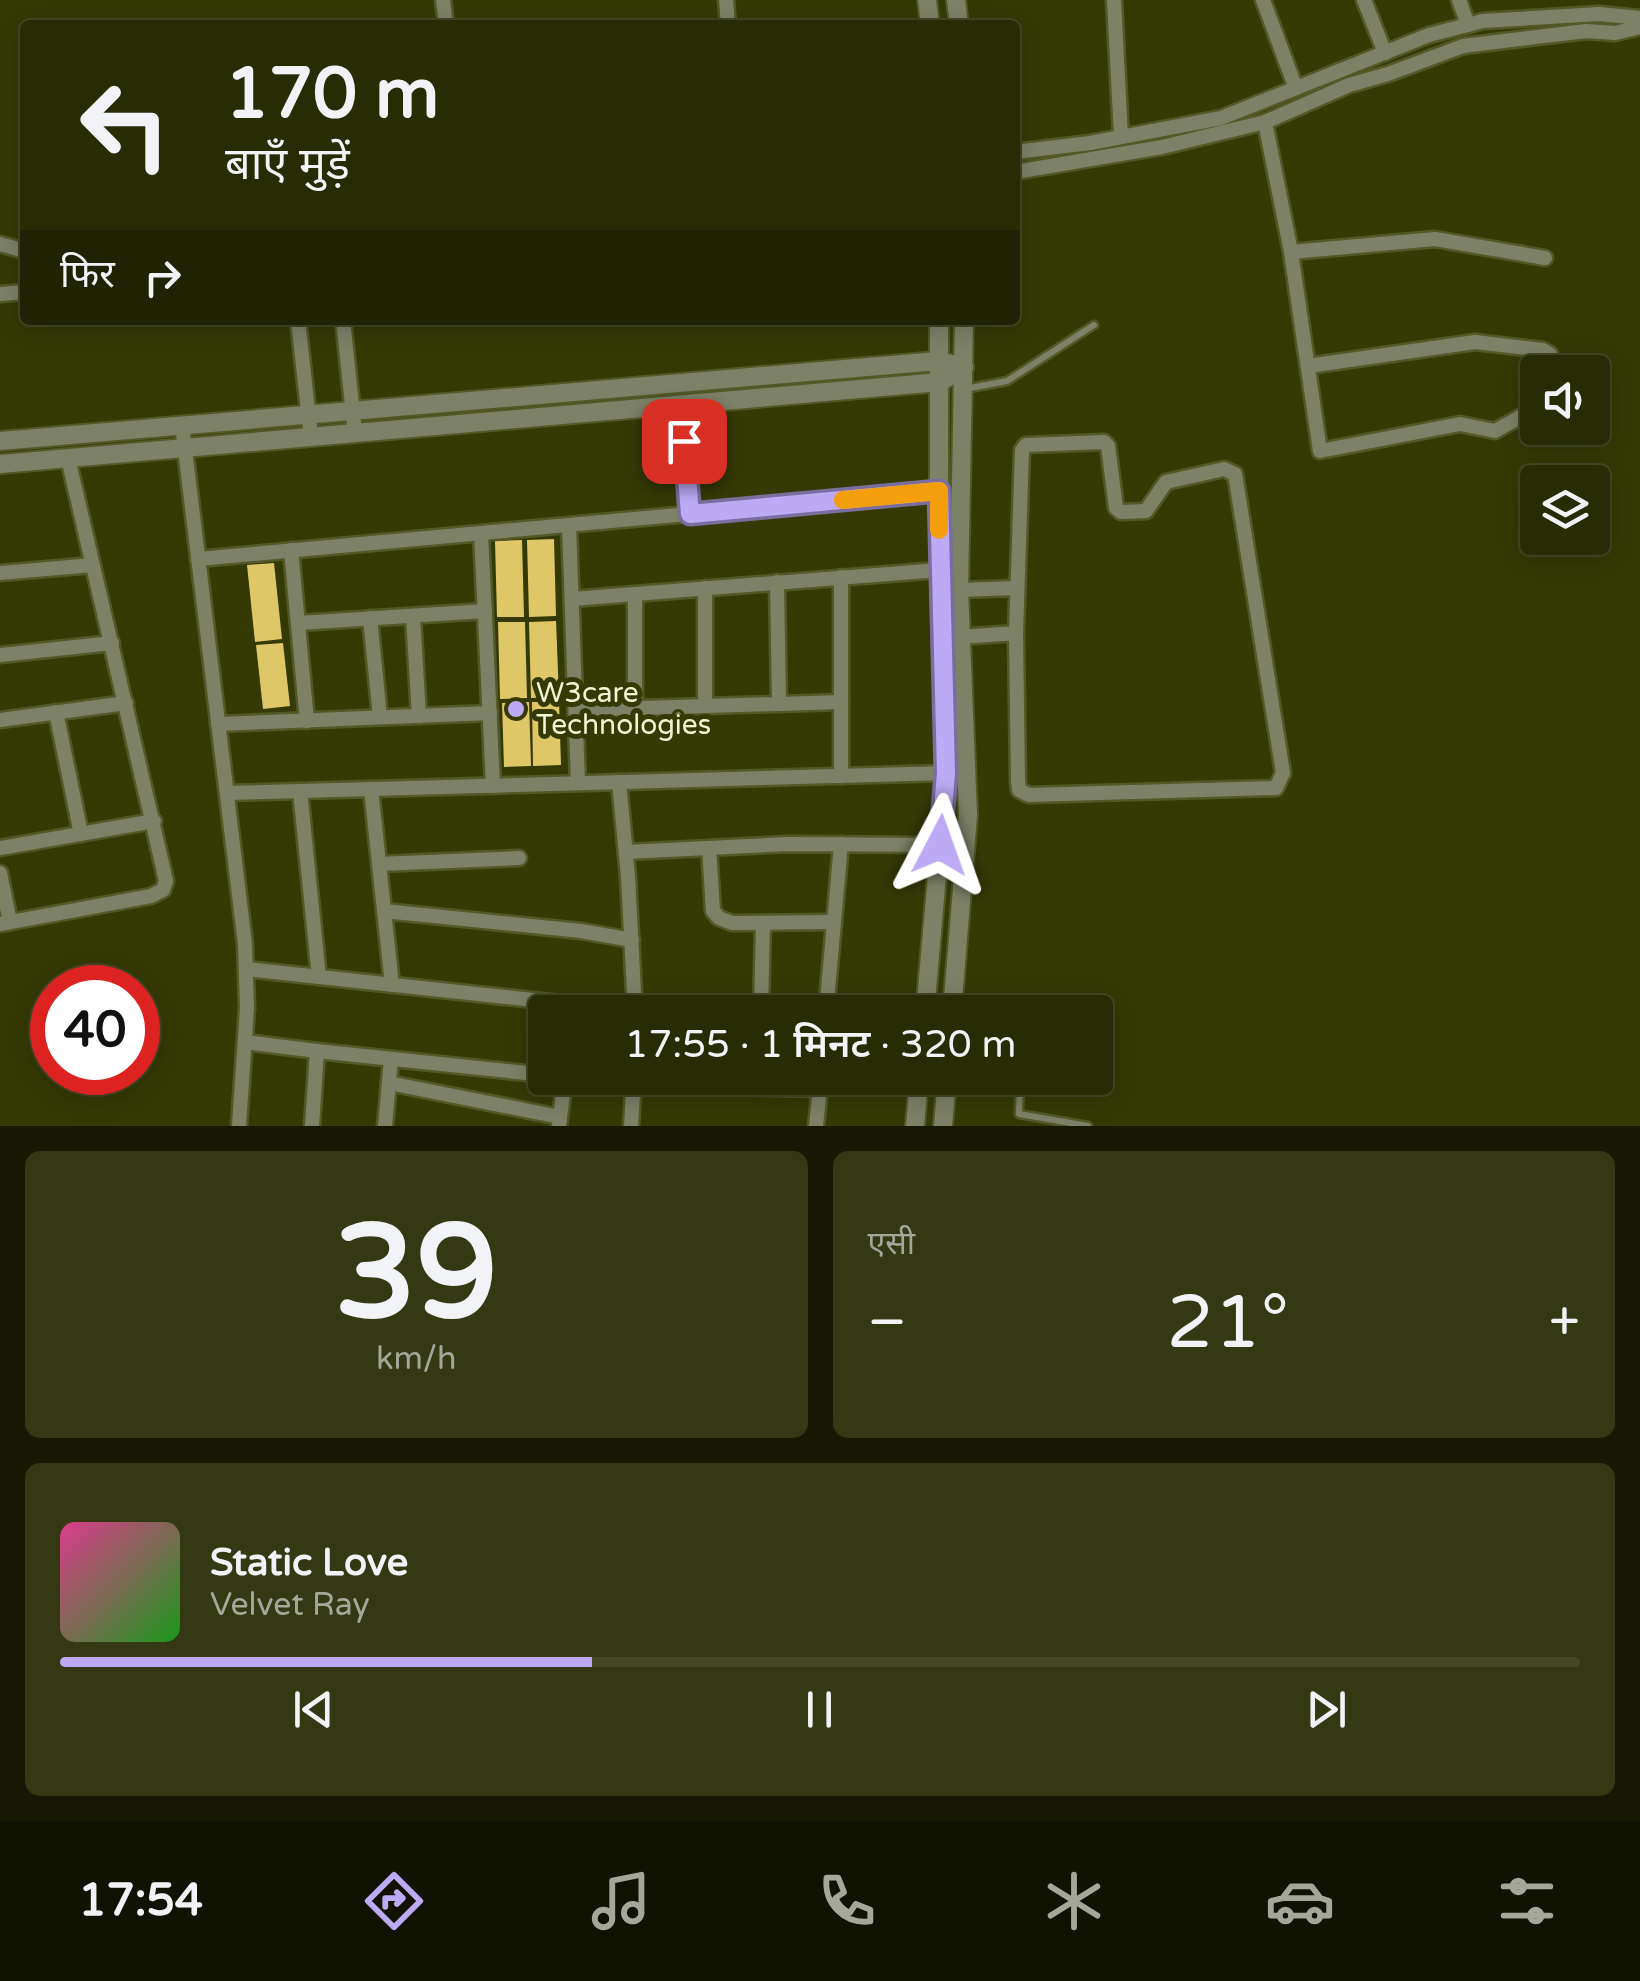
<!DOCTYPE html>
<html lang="hi">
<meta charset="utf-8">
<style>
body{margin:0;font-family:"Varela Round","Noto Sans Devanagari",sans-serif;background:#343813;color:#f1f3f6;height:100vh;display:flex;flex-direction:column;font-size:38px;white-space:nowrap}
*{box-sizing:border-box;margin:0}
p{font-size:32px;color:#a5a79a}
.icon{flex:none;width:55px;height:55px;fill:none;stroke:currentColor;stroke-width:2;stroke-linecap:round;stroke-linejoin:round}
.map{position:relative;height:1126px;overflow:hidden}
.drawer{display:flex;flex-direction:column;gap:25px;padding:25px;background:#161802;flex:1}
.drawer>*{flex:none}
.banner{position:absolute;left:20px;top:20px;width:1000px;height:305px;border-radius:10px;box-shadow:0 5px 25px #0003,0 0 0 2px #444826;background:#282c04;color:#f1f3f6;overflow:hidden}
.fabs{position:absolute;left:1520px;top:355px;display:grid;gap:20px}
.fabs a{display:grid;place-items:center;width:90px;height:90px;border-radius:10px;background:#282c04;box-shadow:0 5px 25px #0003,0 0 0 2px #444826;font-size:50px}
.speed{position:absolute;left:30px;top:965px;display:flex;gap:20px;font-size:50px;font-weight:700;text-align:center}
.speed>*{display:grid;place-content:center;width:130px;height:130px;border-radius:50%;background:#282c04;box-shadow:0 5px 25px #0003,0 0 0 2px #444826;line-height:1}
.speed .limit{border:15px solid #d22;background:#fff;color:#111}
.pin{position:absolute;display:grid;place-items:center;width:85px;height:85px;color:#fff;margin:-42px;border-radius:20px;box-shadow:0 5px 15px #0006}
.me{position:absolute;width:110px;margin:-55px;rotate:4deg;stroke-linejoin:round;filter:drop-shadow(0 0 8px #0008)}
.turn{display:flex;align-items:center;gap:35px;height:210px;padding:0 40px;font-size:45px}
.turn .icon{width:130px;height:130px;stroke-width:2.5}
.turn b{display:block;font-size:70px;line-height:85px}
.then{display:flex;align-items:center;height:95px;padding:0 40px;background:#0003;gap:20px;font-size:38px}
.big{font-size:75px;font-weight:600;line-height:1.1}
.drawer .widget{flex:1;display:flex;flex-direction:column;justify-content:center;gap:15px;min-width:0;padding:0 35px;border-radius:15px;background:#343813}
.drawer .dial{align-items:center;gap:0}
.dial b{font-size:130px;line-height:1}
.song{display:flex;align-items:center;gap:30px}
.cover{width:120px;height:120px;border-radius:15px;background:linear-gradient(135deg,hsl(330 70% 55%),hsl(120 70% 35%))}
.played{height:10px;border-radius:5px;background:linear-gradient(90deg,#bcaaf5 35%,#444826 35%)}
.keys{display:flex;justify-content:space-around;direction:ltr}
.heat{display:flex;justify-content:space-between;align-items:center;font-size:55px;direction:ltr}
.drawer .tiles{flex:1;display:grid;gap:25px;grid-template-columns:1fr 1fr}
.widget:last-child{grid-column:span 2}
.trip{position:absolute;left:528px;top:995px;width:585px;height:100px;border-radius:10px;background:#282c04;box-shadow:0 5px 25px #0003,0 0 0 2px #444826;font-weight:600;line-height:100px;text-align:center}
.tabs{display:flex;height:160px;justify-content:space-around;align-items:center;background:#101202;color:#a5a79a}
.tabs .icon{width:70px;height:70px}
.tabs .current{color:#bcaaf5}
.tabs b{font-size:45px;color:#f1f3f6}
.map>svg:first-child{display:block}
.building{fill:#dfc768}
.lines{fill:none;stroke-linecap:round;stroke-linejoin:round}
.service-casing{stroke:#535826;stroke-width:11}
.minor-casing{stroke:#535826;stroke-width:19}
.tertiary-casing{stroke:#535826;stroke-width:22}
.service{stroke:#7d8267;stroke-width:6}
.minor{stroke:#7d8267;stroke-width:14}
.tertiary{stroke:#7d8267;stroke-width:18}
.route-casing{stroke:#7a6e9f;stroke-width:25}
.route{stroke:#bcaaf5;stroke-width:18}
.slow{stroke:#f59e0b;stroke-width:18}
.poi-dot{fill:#bcaaf5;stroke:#353a05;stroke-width:4}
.labels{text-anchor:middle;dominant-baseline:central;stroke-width:10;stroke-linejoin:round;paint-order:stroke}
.poi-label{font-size:28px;fill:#f0f6d4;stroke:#353a05;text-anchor:start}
</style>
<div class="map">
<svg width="1640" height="1126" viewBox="0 0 1640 1126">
<rect width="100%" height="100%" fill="#353a05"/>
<g class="building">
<polygon points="554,539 556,616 529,617 527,540"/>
<polygon points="522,540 524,617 497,617 495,541"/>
<polygon points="274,563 282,639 255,642 247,565"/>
<polygon points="556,621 559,697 531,698 529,622"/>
<polygon points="498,622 525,622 527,698 500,699"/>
<polygon points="283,643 290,706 263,709 256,645"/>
<polygon points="529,702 531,766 504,767 502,703"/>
<polygon points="532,702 559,702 561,765 533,766"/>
</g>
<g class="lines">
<g class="service-casing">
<g id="service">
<polyline points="965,389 1007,381 1094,325"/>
<polyline points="1020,1078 1019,1114 1088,1126"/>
</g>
</g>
<g class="minor-casing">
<g id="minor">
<polyline points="443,0 446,25"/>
<polyline points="726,0 728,25"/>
<polyline points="1114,0 1121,137"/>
<polyline points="1263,0 1295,86"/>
<polyline points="1364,0 1385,53"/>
<polyline points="1459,0 1468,25"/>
<polyline points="1265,122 1291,252 1320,451 1460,424 1495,431 1538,407"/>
<polyline points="1015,152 1090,143 1221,118 1429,35 1483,21 1599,14 1640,18"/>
<polyline points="1015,172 1162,147 1265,122 1349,85 1388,74 1463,46 1586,31 1615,33 1640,27"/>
<polyline points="0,244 25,251"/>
<polyline points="1291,252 1435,239 1545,258"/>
<polyline points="0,294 25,292"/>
<polyline points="298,320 311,437"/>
<polyline points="343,320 355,433"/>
<polyline points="1308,366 1475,342 1543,350 1550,354 1556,372"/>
<polyline points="680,404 690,514"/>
<polyline points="182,425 245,944 247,1008 239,1126"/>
<polyline points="569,525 578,783"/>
<polyline points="481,533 493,786"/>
<polyline points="291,550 307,721"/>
<polyline points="198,559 939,491"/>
<polyline points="0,573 93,565"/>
<polyline points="841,577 841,776"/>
<polyline points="777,582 779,704"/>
<polyline points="959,590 1017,588"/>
<polyline points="635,594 635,708"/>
<polyline points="572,599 939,570"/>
<polyline points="413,616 419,716"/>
<polyline points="370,618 380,717"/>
<polyline points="299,623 485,611"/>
<polyline points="960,637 1016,633 1018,782 1019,790 1029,795 1276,788 1283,773 1235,474 1224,469 1166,482 1146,511 1121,512 1116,508 1108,446 1104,442 1026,445 1022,450 1016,633"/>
<polyline points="0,655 112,643"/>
<polyline points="705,706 705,588"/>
<polyline points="576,710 841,702"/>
<polyline points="56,712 81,834"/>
<polyline points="0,720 126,703"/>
<polyline points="218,724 490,713"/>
<polyline points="619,782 628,876 635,1012"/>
<polyline points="371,789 392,985"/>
<polyline points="300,791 319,977"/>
<polyline points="227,793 946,773"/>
<polyline points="0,848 154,821"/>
<polyline points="709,848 713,911 719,918 732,923 833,922"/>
<polyline points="626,852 787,844 940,845"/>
<polyline points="379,864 519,858"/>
<polyline points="0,873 10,922"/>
<polyline points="384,911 581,931 632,940"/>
<polyline points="0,924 151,896 163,890 166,881 68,458"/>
<polyline points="246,969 635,1011"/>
<polyline points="710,1011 826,1012"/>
<polyline points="761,1011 763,923"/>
<polyline points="826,1012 841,844"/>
<polyline points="245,1042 317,1051 312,1126"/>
<polyline points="317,1051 545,1075"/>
<polyline points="389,1083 560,1117"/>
<polyline points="634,1085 820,1089"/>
<polyline points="385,1126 391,1059"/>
<polyline points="559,1126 565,1078"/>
<polyline points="631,1126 634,1078"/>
<polyline points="816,1126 821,1078"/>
</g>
</g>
<g class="tertiary-casing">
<g id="tertiary">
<polyline points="927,0 930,25"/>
<polyline points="956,0 959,25"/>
<polyline points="0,441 938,361 964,367"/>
<polyline points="0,464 940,382 964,367"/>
<polyline points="925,1012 946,773 939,563 939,320"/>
<polyline points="952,1012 968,815 959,590 964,320"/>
<polyline points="915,1126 919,1078"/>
<polyline points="943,1126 947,1078"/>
</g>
</g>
<use href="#service" class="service"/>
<use href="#minor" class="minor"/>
<use href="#tertiary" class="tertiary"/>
</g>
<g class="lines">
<g class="route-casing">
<polyline id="route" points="684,441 690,514 939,491 946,773 940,845"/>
</g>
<use href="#route" class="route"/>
<polyline class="slow" points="843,500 939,491 939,530"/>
</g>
<circle class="poi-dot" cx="516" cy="709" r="10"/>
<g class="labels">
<g class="poi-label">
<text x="536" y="693">W3care<tspan x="536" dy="32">Technologies</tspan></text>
</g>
</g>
</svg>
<div class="fabs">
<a><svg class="icon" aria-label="sound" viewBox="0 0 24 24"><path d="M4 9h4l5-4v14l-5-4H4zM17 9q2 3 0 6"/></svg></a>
<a><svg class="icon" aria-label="layers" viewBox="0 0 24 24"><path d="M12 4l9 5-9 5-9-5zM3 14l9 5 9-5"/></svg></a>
</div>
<div class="speed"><div class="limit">40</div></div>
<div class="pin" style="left:684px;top:441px;background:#d93025"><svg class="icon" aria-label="arrive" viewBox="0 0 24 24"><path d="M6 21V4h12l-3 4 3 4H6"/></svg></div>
<svg class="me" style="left:940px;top:845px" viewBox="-20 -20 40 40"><path d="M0-17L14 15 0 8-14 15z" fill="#bcaaf5" stroke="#fff" stroke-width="4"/></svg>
<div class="trip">17:55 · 1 मिनट · 320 m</div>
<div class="banner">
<div class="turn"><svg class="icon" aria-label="left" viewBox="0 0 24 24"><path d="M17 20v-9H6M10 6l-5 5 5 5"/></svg><div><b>170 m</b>बाएँ मुड़ें</div></div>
<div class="then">फिर<svg class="icon" aria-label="right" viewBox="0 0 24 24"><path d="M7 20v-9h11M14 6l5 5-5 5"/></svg></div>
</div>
</div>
<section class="drawer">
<div class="tiles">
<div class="widget dial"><b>39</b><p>km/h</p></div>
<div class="widget"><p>एसी</p>
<div class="heat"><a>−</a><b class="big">21°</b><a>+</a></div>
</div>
<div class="widget">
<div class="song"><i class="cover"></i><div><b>Static Love</b><p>Velvet Ray</p></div></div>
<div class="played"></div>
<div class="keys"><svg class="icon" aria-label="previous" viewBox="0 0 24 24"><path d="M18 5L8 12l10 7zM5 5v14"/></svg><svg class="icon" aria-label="pause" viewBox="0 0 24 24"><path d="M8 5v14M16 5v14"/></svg><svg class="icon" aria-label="next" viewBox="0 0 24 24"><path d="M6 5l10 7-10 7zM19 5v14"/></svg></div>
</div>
</div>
</section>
<nav class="tabs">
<b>17:54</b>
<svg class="icon current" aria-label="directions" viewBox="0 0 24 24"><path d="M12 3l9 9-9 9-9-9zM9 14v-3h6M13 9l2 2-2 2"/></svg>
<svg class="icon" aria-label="music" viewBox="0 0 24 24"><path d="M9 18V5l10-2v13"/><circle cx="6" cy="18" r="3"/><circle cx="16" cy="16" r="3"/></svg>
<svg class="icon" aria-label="phone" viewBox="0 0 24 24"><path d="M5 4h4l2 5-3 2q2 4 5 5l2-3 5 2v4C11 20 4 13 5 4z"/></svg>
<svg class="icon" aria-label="climate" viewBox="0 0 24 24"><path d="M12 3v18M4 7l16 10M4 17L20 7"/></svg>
<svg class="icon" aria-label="car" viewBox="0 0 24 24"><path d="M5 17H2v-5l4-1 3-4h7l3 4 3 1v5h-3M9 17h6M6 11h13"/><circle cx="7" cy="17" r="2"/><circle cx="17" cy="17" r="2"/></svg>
<svg class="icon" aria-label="filters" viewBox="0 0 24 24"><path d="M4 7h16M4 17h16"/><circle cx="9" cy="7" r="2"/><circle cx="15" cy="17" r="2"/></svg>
</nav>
